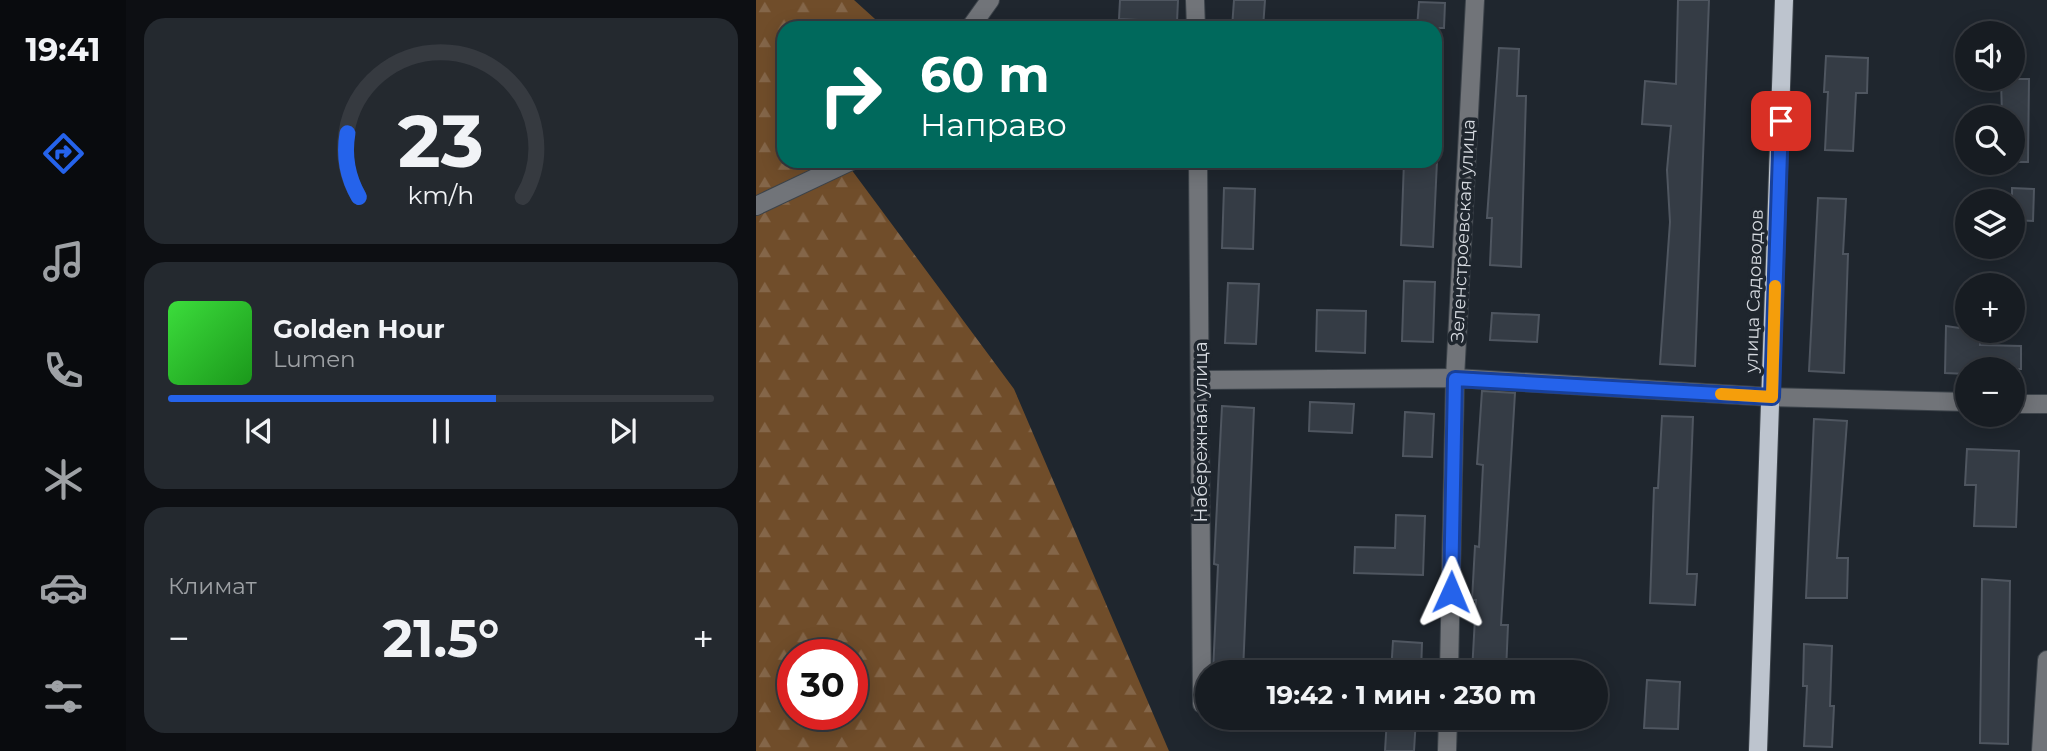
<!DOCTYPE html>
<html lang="ru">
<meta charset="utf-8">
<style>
body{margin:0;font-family:Montserrat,sans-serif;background:#24292f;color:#f1f3f6;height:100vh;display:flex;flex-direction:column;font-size:26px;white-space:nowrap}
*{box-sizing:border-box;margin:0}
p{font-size:23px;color:#9ea1a5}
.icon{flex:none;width:38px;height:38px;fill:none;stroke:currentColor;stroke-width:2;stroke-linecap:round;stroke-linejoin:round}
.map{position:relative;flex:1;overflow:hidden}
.sheet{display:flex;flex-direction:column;gap:18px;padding:18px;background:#0d0f13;width:630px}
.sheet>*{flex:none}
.hud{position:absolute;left:21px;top:21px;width:665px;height:147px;border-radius:21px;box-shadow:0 4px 18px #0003,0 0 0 2px #363a40;background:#00695c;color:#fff;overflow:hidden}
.controls{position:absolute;left:1199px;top:21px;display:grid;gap:14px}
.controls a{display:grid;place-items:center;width:70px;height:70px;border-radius:50%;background:#171c22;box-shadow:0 4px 18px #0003,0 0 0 2px #363a40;font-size:35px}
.speed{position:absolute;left:21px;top:639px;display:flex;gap:14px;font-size:35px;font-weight:700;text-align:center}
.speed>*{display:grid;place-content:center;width:91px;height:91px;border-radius:50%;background:#171c22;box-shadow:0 4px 18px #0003,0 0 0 2px #363a40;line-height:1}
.speed .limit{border:10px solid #d22;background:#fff;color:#111}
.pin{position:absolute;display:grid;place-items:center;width:60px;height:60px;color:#fff;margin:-30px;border-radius:14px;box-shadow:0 4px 10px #0006}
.me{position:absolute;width:77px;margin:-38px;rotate:1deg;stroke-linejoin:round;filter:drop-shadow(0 0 5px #0008)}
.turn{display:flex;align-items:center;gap:24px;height:147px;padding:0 28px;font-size:32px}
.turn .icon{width:91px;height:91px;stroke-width:2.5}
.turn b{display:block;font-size:49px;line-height:60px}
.big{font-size:52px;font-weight:700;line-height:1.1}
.sheet .card{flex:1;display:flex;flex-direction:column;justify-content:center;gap:10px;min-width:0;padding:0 24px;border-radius:21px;background:#24292f}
.sheet .dial{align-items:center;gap:0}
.dial svg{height:182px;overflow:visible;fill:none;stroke:#363a40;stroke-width:7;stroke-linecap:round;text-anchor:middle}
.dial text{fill:#f1f3f6;stroke:none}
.song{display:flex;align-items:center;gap:21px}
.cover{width:84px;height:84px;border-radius:10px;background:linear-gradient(135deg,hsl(120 70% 55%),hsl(120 70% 35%))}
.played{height:7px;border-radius:4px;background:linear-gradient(90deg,#2563eb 60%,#363a40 60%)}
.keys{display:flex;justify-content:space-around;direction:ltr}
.heat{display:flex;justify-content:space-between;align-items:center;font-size:38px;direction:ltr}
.trip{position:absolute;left:439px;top:660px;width:413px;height:70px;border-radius:35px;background:#171c22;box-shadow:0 4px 18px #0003,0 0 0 2px #363a40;font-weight:700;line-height:70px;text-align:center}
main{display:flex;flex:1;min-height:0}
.dock{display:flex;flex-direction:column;width:126px;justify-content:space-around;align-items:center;background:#090b0e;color:#9ea1a5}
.dock .icon{width:49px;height:49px}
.dock .on{color:#2563eb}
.dock b{font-size:32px;color:#f1f3f6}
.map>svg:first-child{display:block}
.forest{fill:url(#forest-firs);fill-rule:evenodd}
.building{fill:#353c45;stroke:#4f5660;stroke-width:2}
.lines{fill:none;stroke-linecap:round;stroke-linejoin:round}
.minor-casing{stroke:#3c434a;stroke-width:20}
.major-casing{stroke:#3c434a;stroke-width:20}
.minor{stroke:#717479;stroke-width:18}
.major{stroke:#bdc4ce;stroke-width:18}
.route-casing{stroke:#184099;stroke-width:18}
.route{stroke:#2563eb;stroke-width:12}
.slow{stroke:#f59e0b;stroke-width:12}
.labels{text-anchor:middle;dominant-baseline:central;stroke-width:7;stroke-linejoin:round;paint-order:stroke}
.street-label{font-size:18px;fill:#d6dae0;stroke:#1f262e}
</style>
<main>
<nav class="dock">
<b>19:41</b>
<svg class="icon on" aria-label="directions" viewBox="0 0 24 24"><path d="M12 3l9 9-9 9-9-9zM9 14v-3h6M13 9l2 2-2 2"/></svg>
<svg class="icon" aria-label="music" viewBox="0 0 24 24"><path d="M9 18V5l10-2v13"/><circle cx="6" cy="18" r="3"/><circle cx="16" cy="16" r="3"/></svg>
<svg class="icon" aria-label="phone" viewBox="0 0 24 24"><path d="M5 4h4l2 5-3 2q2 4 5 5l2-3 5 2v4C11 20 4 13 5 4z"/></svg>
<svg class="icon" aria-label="climate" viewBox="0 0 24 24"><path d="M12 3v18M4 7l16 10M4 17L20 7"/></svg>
<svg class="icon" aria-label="car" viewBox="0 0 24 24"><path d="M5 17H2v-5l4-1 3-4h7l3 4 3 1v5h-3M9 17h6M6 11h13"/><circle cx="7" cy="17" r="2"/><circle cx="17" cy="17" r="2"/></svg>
<svg class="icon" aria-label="filters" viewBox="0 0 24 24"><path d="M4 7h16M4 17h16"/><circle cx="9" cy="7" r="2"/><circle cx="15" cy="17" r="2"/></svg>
</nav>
<section class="sheet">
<div class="card dial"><svg viewBox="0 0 100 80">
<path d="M14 69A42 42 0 1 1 86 69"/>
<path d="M14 69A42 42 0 0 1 9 41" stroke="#2563eb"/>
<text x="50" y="56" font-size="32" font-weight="700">23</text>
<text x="50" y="72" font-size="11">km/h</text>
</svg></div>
<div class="card">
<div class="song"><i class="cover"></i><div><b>Golden Hour</b><p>Lumen</p></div></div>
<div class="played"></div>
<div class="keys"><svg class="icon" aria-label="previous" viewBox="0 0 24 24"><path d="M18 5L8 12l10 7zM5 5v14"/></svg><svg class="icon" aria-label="pause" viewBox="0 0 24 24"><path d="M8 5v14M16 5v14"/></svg><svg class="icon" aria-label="next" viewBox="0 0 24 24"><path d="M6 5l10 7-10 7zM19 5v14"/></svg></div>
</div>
<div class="card"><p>Климат</p>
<div class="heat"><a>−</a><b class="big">21.5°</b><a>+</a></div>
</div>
</section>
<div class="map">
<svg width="1291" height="751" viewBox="0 0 1291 751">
<defs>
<pattern id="forest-firs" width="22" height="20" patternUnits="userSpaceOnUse" patternTransform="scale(1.75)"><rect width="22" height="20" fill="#704d2a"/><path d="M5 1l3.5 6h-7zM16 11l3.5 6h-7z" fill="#846649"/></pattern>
</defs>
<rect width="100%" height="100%" fill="#1f262e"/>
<path class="forest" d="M0 0H98L129 28H28V161H89L258 389 413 751H0ZM37 654H96V714H37Z"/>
<g class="building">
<polygon points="364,0 422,0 421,22 363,19"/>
<polygon points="478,0 509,0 507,28 476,28"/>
<polygon points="922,0 953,0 939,366 904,364 914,222 911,170 915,126 886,124 889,81 920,84"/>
<polygon points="663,2 689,3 688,28 661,28"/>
<polygon points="743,48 763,49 761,96 770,96 765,267 734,265 736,218 731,218"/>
<polygon points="1070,56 1112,58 1111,93 1100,93 1097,151 1069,150 1072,92 1068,92"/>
<polygon points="1245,79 1273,79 1272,162 1256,162 1256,117 1246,117"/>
<polygon points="648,161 681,161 677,247 645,245"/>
<polygon points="468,188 499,189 497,249 466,248"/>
<polygon points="1256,188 1278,189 1277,221 1256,220"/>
<polygon points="1062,198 1090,199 1087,254 1092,254 1088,373 1053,371"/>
<polygon points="648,281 679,282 677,342 646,341"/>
<polygon points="472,283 503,284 500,344 469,343"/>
<polygon points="561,310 610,311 609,353 560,351"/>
<polygon points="736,313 783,315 781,342 734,340"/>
<polygon points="1190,326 1224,331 1224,345 1265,346 1265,369 1211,369 1211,374 1189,373"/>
<polygon points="726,391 759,393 745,625 752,625 750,672 716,672 720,600 716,600 719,546 723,547 727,465 721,464"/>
<polygon points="554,402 598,404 596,433 553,431"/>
<polygon points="466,406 498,408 487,672 457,672 462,565 458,564"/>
<polygon points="649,412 678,414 676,457 647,456"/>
<polygon points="906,416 937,417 931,574 941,574 939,605 894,603 898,488 902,488"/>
<polygon points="1058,419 1091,421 1081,558 1092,558 1091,598 1050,598"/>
<polygon points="1211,449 1263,451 1260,527 1218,526 1220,485 1209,485"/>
<polygon points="640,515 669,516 667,575 598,573 599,547 639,548"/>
<polygon points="1226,579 1254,581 1252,744 1224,743"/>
<polygon points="637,641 666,643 665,672 635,672"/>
<polygon points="1048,644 1076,646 1074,706 1078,706 1076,747 1048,746 1051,686 1047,686"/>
<polygon points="891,680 924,682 922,729 888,728"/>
<polygon points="631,718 660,718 658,751 629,751"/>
</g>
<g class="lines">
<g class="minor-casing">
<g id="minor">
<polyline points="439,0 440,28"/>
<polyline points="214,28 234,0"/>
<polyline points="442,161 446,704"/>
<polyline points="0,206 95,161"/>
<polyline points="445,380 699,378 1016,397 1211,402"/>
<polyline points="1256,404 1291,404"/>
<polyline points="693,672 699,378 719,0"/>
<polyline points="691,751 692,718"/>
<polyline points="1285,751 1291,660"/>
</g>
</g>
<g class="major-casing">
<polyline id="major" points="1002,751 1028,0"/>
</g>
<use href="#minor" class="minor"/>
<use href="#major" class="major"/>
</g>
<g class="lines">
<g class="route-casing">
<polyline id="route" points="695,592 699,379 1016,397 1025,121"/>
</g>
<use href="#route" class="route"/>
<polyline class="slow" points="965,394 1016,397 1019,286"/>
</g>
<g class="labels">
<g class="street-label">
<text transform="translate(707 231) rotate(-87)">Зеленстроевская улица</text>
<text transform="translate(998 291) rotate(-88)">улица Садоводов</text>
<text transform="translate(445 432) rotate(-90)">Набережная улица</text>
</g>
</g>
</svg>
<div class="controls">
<a><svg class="icon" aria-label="sound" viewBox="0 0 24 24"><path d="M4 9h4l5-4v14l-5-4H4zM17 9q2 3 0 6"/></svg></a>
<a><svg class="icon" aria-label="search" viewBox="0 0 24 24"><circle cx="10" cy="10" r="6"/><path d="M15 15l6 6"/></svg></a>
<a><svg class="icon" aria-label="layers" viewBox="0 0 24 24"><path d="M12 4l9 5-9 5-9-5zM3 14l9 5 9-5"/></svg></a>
<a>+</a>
<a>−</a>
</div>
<div class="speed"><div class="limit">30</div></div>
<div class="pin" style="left:1025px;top:121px;background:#d93025"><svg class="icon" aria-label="arrive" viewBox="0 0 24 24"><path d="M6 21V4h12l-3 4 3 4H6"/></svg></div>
<svg class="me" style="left:695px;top:592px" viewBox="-20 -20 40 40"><path d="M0-17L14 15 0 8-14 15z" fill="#2563eb" stroke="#fff" stroke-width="4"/></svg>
<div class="trip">19:42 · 1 мин · 230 m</div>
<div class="hud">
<div class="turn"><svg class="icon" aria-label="right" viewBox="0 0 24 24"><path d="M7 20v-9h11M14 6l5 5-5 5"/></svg><div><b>60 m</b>Направо</div></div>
</div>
</div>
</main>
